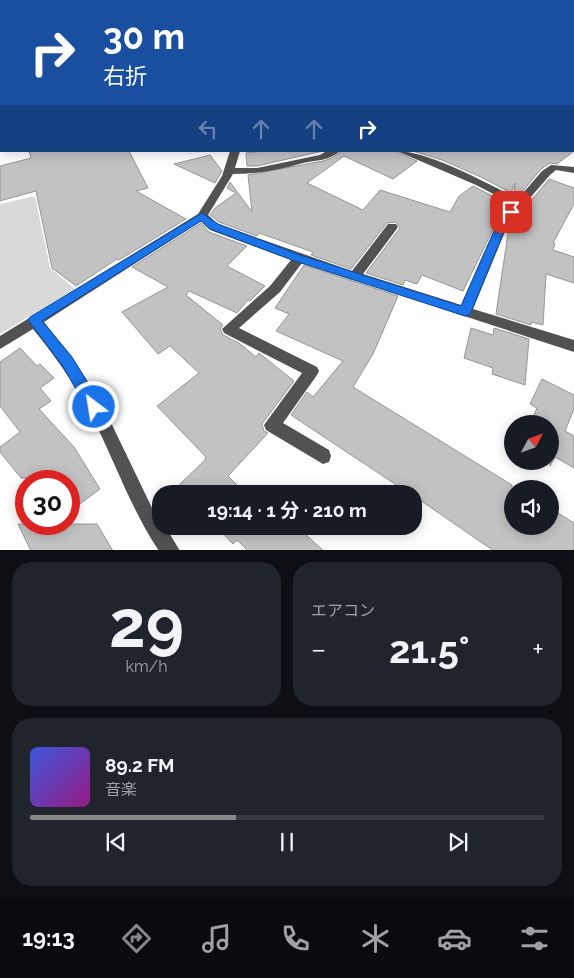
<!DOCTYPE html>
<html lang="ja">
<meta charset="utf-8">
<style>
body{margin:0;font-family:Raleway,"Noto Sans JP",sans-serif;background:#20242c;color:#f1f3f6;height:100vh;display:flex;flex-direction:column;font-size:19px;white-space:nowrap}
*{box-sizing:border-box;margin:0}
p{font-size:16px;color:#9ea1a6}
.icon{flex:none;width:28px;height:28px;fill:none;stroke:currentColor;stroke-width:2;stroke-linecap:round;stroke-linejoin:round}
.map{position:relative;height:550px;overflow:hidden}
.sheet{display:flex;flex-direction:column;gap:12px;padding:12px;background:#0d0f14;flex:1}
.sheet>*{flex:none}
.banner{position:absolute;left:0px;top:0px;width:575px;height:152px;box-shadow:0 2px 12px #0003;background:#1a4fa0;color:#fff;overflow:hidden}
.needle{width:32px;rotate:49deg}
.buttons{position:absolute;left:504px;top:415px;display:grid;gap:10px}
.buttons a{display:grid;place-items:center;width:55px;height:55px;border-radius:50%;background:#171b24;box-shadow:0 2px 12px #0003;font-size:25px}
.speed{position:absolute;left:15px;top:470px;display:flex;gap:10px;font-size:25px;font-weight:700;text-align:center}
.speed>*{display:grid;place-content:center;width:65px;height:65px;border-radius:50%;background:#171b24;box-shadow:0 2px 12px #0003;line-height:1}
.speed .limit{border:8px solid #d22;background:#fff;color:#111}
.pin{position:absolute;display:grid;place-items:center;width:42px;height:42px;color:#fff;margin:-21px;border-radius:10px;box-shadow:0 2px 8px #0006}
.me{position:absolute;width:55px;margin:-28px;rotate:329deg;stroke-linejoin:round;filter:drop-shadow(0 0 4px #0008)}
.turn{display:flex;align-items:center;gap:18px;height:105px;padding:0 20px;font-size:22px}
.turn .icon{width:65px;height:65px;stroke-width:2.5}
.turn b{display:block;font-size:35px;line-height:42px}
.lanes{display:flex;align-items:center;height:48px;padding:0 20px;background:#0003;justify-content:center;gap:25px;direction:ltr}
.lanes .off{opacity:.35}
.big{font-size:38px;font-weight:700;line-height:1.1}
.sheet .card{flex:1;display:flex;flex-direction:column;justify-content:center;gap:8px;min-width:0;padding:0 18px;border-radius:20px;background:#20242c}
.sheet .dial{align-items:center;gap:0}
.dial b{font-size:65px;line-height:1}
.song{display:flex;align-items:center;gap:15px}
.cover{width:60px;height:60px;border-radius:8px;background:linear-gradient(135deg,hsl(230 70% 55%),hsl(310 70% 35%))}
.played{height:5px;border-radius:2px;background:linear-gradient(90deg,#858687 40%,#363941 40%)}
.keys{display:flex;justify-content:space-around;direction:ltr}
.heat{display:flex;justify-content:space-between;align-items:center;font-size:28px;direction:ltr}
.sheet .tiles{flex:1;display:grid;gap:12px;grid-template-columns:1fr 1fr}
.card:last-child{grid-column:span 2}
.trip{position:absolute;left:152px;top:485px;width:270px;height:50px;border-radius:20px;background:#171b24;box-shadow:0 2px 12px #0003;font-weight:700;line-height:50px;text-align:center}
.menu{display:flex;height:80px;justify-content:space-around;align-items:center;background:#090b0e;color:#9ea1a6}
.menu .icon{width:35px;height:35px}
.menu .current{color:#858687}
.menu b{font-size:22px;color:#f1f3f6}
.map>svg:first-child{display:block}
.green{fill:#d9d9d9}
.building{fill:#c2c2c2;stroke:#969696}
.lines{fill:none;stroke-linecap:round;stroke-linejoin:round}
.highway-casing{stroke:#dbdbdb;stroke-width:1}
.minor{fill:#525252;fill-rule:evenodd}
.highway{fill:#000;fill-rule:evenodd}
.route{fill:#1a73e8;stroke:#114b97}
</style>
<div class="map">
<svg width="574" height="551" viewBox="0 0 574 551">
<rect width="100%" height="100%" fill="#fff"/>
<polygon class="green" points="35,196 50,268 75,289 0,334 0,204"/>
<g class="building">
<polygon points="29,151 129,151 148,188 136,191 186,219 119,260 117,259 76,286 52,268 36,191 0,201 0,166 31,158"/>
<polygon points="264,151 323,151 257,166 247,166 246,153"/>
<polygon points="342,151 395,151 417,161 393,179 344,156 307,183 363,210 380,190 450,212 459,196 473,186 506,203 463,291 422,275 417,284 405,280 403,285 366,273 400,228 396,222 387,223 351,269 311,255 313,252 259,233 257,236 219,222 210,215 215,208 236,193 227,188 230,182 252,212 248,175 323,161 332,158"/>
<polygon points="413,151 574,151 557,164 550,163 541,169 518,197 514,195 515,183 511,193 483,178 442,160"/>
<polygon points="210,155 222,171 215,183 174,164"/>
<polygon points="549,179 574,188 574,204 553,243 555,244 553,250 574,257 574,283 546,274 543,325 531,322 531,325 496,314 509,227"/>
<polygon points="201,223 209,232 247,246 227,266 265,286 250,301 248,300 237,313 189,291 186,295 223,325 220,329 223,335 239,343 256,357 259,353 294,381 262,424 264,431 268,433 228,476 246,494 185,494 178,486 205,460 206,457 157,406 199,373 170,346 158,354 122,312 168,287 132,267"/>
<polygon points="304,265 398,296 373,354 353,387 512,485 512,526 550,526 550,508 574,523 574,551 494,551 414,496 414,494 410,494 291,415 307,392 313,397 343,361 276,331 289,314 275,308"/>
<polygon points="471,328 493,335 494,328 529,339 525,385 492,374 493,368 464,358"/>
<polygon points="20,348 37,366 40,364 54,378 40,388 51,401 39,409 74,447 100,489 69,512 69,481 41,481 46,478 21,478 0,452 0,447 20,432 0,406 0,362"/>
<polygon points="542,379 574,395 574,409 565,431 574,436 574,468 555,457 550,466 550,424 530,424 537,408 530,404"/>
<polygon points="18,524 97,524 113,551 31,551"/>
<polygon points="216,526 296,526 324,551 248,551 237,540 233,544"/>
</g>
<g class="lines">
<g class="highway-casing">
<rect id="highway" x="0" y="127" width="1" height="6"/>
</g>
<g class="minor">
<polygon points="55,0 63,0 64,1 56,1"/>
<polygon points="263,0 273,0 274,1 264,1"/>
<polygon points="401,0 410,0 411,1 402,1"/>
<polygon points="558,0 571,0 572,1 559,1"/>
<path d="M230 151H240L235 168H257L320 155 327 151H340C329 161 316 160 303 163 279 170 258 174 233 174L208 215 218 224 352 271 388 224H396L398 227 396 230 363 274 461 305 498 221 513 204 476 185 397 151C428 151 489 184 518 199L542 171 551 165 574 167V173L556 170 550 175 509 222 473 309 574 340V352L302 263 280 292 239 328 317 367 319 371 317 375 283 423 329 450 331 456 329 462 323 464 266 430 264 425 302 373 224 333 222 329 270 286 291 260 210 230 201 221 44 322 72 357 101 402 154 512 161 521V526H165L180 551H159C129 506 114 458 89 411 73 381 54 355 33 329L0 349V336L198 214 222 176Z"/>
</g>
<use href="#highway" class="highway"/>
</g>
<polygon class="route" points="511,209 516,212 505,229 471,312 469,315 465,316 295,261 210,229 201,221 42,321 72,357 100,403 102,407 100,412 94,414 89,412 62,365 28,320 30,317 202,213 218,224 303,256 461,306 495,229 508,210"/>
</svg>
<div class="buttons">
<a><svg class="needle" viewBox="-14 -14 28 28"><path d="M0-13l5 13h-10z" fill="#e53935"/><path d="M0 13l5-13h-10z" fill="#9ea1a6"/></svg></a>
<a><svg class="icon" aria-label="sound" viewBox="0 0 24 24"><path d="M4 9h4l5-4v14l-5-4H4zM17 9q2 3 0 6"/></svg></a>
</div>
<div class="speed"><div class="limit">30</div></div>
<div class="pin" style="left:511px;top:212px;background:#d93025"><svg class="icon" aria-label="arrive" viewBox="0 0 24 24"><path d="M6 21V4h12l-3 4 3 4H6"/></svg></div>
<svg class="me" style="left:94px;top:407px" viewBox="-20 -20 40 40"><circle r="17" fill="#1a73e8" stroke="#fff" stroke-width="3"/><path d="M0-11L8 9 0 5-8 9z" fill="#fff"/></svg>
<div class="trip">19:14 · 1 分 · 210 m</div>
<div class="banner">
<div class="turn"><svg class="icon" aria-label="right" viewBox="0 0 24 24"><path d="M7 20v-9h11M14 6l5 5-5 5"/></svg><div><b>30 m</b>右折</div></div>
<div class="lanes"><svg class="icon off" aria-label="left" viewBox="0 0 24 24"><path d="M17 20v-9H6M10 6l-5 5 5 5"/></svg><svg class="icon off" aria-label="ahead" viewBox="0 0 24 24"><path d="M12 20V5M6 11l6-6 6 6"/></svg><svg class="icon off" aria-label="ahead" viewBox="0 0 24 24"><path d="M12 20V5M6 11l6-6 6 6"/></svg><svg class="icon" aria-label="right" viewBox="0 0 24 24"><path d="M7 20v-9h11M14 6l5 5-5 5"/></svg></div>
</div>
</div>
<section class="sheet">
<div class="tiles">
<div class="card dial"><b>29</b><p>km/h</p></div>
<div class="card"><p>エアコン</p>
<div class="heat"><a>−</a><b class="big">21.5°</b><a>+</a></div>
</div>
<div class="card">
<div class="song"><i class="cover"></i><div><b>89.2 FM</b><p>音楽</p></div></div>
<div class="played"></div>
<div class="keys"><svg class="icon" aria-label="previous" viewBox="0 0 24 24"><path d="M18 5L8 12l10 7zM5 5v14"/></svg><svg class="icon" aria-label="pause" viewBox="0 0 24 24"><path d="M8 5v14M16 5v14"/></svg><svg class="icon" aria-label="next" viewBox="0 0 24 24"><path d="M6 5l10 7-10 7zM19 5v14"/></svg></div>
</div>
</div>
</section>
<nav class="menu">
<b>19:13</b>
<svg class="icon current" aria-label="directions" viewBox="0 0 24 24"><path d="M12 3l9 9-9 9-9-9zM9 14v-3h6M13 9l2 2-2 2"/></svg>
<svg class="icon" aria-label="music" viewBox="0 0 24 24"><path d="M9 18V5l10-2v13"/><circle cx="6" cy="18" r="3"/><circle cx="16" cy="16" r="3"/></svg>
<svg class="icon" aria-label="phone" viewBox="0 0 24 24"><path d="M5 4h4l2 5-3 2q2 4 5 5l2-3 5 2v4C11 20 4 13 5 4z"/></svg>
<svg class="icon" aria-label="climate" viewBox="0 0 24 24"><path d="M12 3v18M4 7l16 10M4 17L20 7"/></svg>
<svg class="icon" aria-label="car" viewBox="0 0 24 24"><path d="M5 17H2v-5l4-1 3-4h7l3 4 3 1v5h-3M9 17h6M6 11h13"/><circle cx="7" cy="17" r="2"/><circle cx="17" cy="17" r="2"/></svg>
<svg class="icon" aria-label="filters" viewBox="0 0 24 24"><path d="M4 7h16M4 17h16"/><circle cx="9" cy="7" r="2"/><circle cx="15" cy="17" r="2"/></svg>
</nav>
